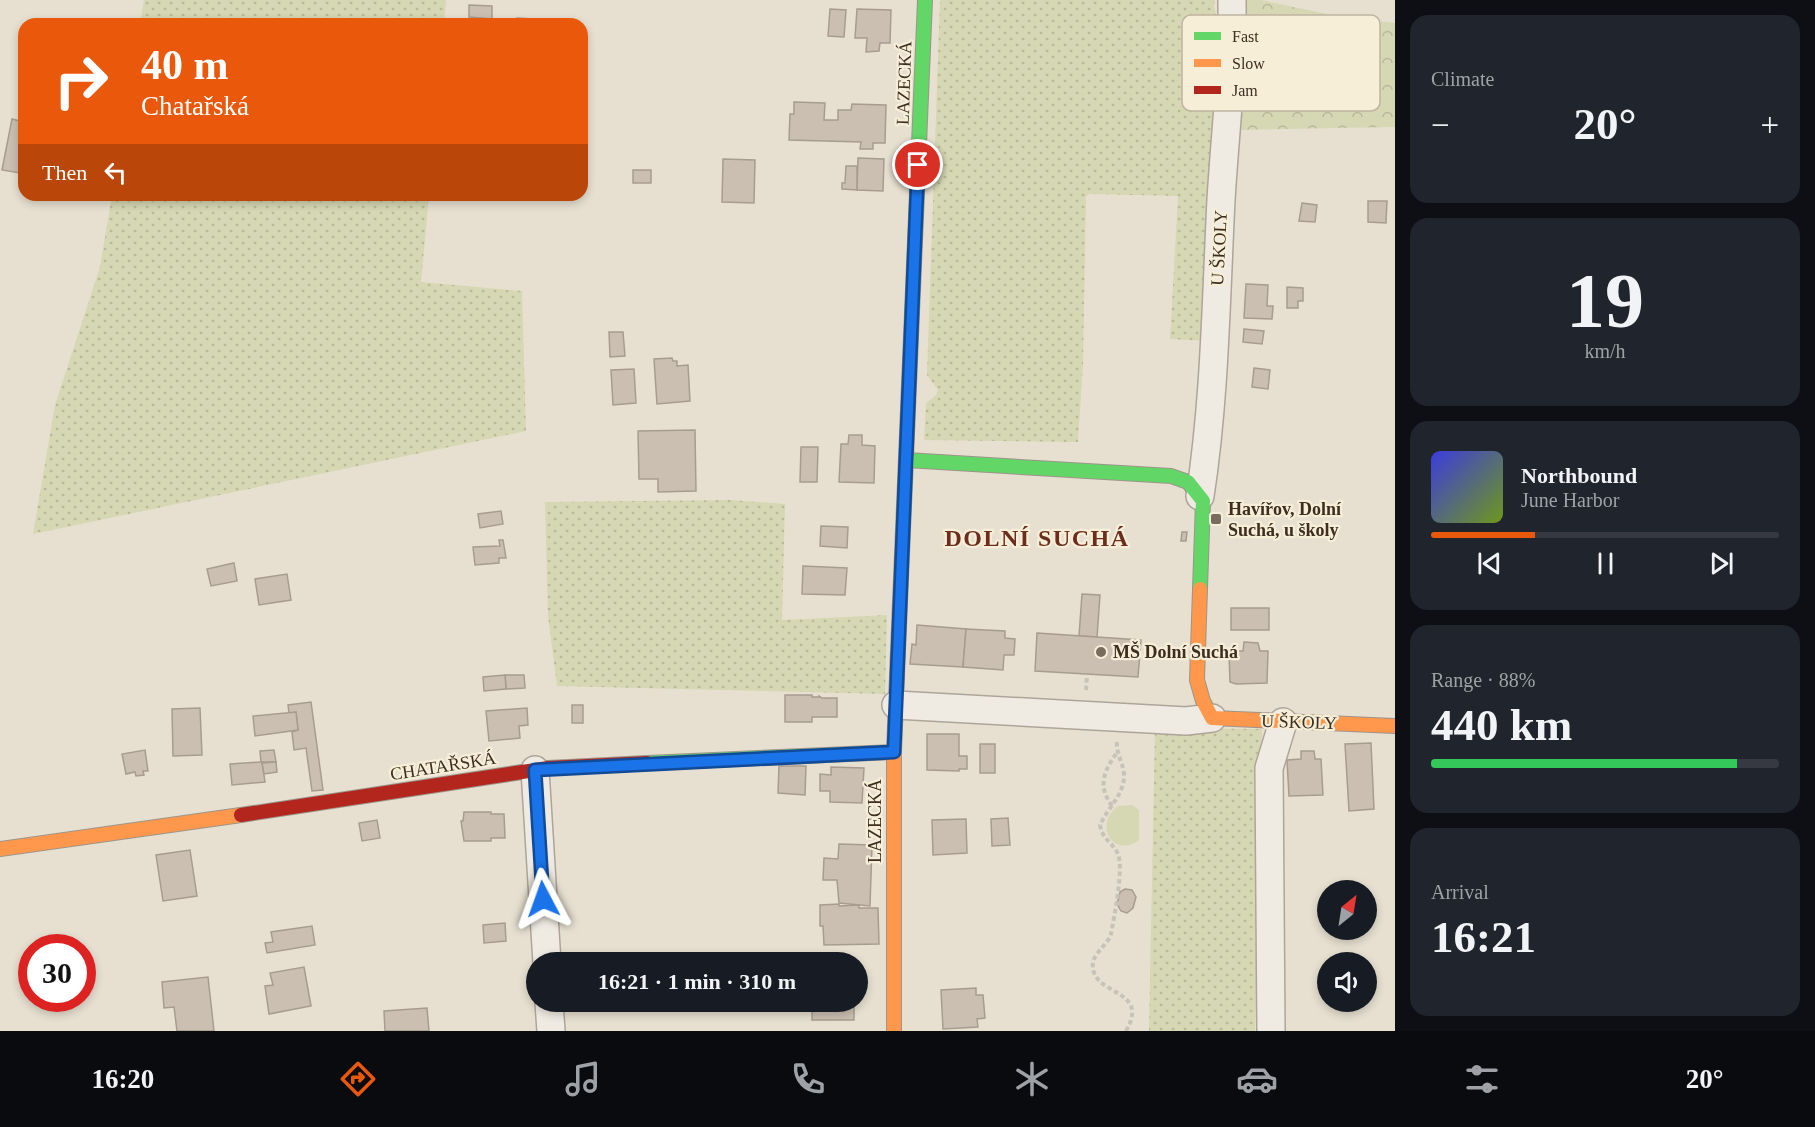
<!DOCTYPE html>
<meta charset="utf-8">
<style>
body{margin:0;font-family:Georgia,serif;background:#20242c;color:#f1f3f6;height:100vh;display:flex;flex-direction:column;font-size:22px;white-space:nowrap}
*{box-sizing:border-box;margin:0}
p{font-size:20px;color:#9ea1a6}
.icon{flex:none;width:33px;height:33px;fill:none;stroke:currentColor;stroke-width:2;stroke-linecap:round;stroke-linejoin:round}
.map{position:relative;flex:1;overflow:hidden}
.details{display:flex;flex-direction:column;gap:15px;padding:15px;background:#0d0f14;width:420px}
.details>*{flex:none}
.hud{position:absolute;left:18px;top:18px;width:570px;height:183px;border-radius:18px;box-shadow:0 3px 9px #0003;background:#ea580c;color:#fff;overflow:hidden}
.needle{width:39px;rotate:30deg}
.controls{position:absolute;left:1317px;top:880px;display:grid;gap:12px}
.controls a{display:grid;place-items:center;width:60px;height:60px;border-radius:50%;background:#171b24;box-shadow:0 3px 9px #0003;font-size:30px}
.speed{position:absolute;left:18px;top:934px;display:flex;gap:12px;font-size:30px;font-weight:700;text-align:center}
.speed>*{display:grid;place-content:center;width:78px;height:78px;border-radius:50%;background:#171b24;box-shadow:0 3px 9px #0003;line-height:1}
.speed .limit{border:9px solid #d22;background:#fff;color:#111}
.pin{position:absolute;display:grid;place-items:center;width:51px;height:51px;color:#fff;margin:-26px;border:3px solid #fff;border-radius:50%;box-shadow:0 2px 6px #0007}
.me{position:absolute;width:66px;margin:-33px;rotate:356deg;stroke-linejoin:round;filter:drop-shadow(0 0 4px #0008)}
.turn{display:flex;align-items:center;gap:21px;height:126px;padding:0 24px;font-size:27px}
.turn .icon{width:78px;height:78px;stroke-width:2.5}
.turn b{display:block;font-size:42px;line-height:51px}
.then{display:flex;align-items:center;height:57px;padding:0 24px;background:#0003;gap:12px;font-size:22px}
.big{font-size:45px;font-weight:600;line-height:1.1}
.details .tile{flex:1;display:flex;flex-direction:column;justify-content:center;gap:9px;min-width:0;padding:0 21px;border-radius:18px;background:#20242c}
.details .dial{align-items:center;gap:0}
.dial b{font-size:78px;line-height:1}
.song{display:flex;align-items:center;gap:18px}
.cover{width:72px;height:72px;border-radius:9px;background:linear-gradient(135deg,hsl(240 70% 55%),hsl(80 70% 35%))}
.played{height:6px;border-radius:3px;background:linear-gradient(90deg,#ea580c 30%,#363941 30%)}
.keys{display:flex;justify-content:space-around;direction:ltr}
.heat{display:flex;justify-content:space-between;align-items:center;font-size:33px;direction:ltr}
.charge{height:9px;border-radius:4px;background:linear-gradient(90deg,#34c759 88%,#363941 0)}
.trip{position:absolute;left:526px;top:952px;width:342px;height:60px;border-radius:30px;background:#171b24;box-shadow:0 3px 9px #0003;font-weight:600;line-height:60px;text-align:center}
.tab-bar{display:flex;height:96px;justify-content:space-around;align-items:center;background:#090b0e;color:#9ea1a6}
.tab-bar .icon{width:42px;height:42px}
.tab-bar .selected{color:#ea580c}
.tab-bar b{font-size:27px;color:#f1f3f6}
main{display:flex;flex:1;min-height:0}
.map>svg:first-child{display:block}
.grass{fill:url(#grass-dots)}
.forest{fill:url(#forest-crowns)}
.green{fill:#d6d7b3}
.building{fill:#cbbfb2;stroke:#a89c90;stroke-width:1.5}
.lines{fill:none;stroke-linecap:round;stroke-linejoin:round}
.street-casing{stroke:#ada599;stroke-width:30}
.fast-casing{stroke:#9c958a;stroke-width:16}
.slow-casing{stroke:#9c958a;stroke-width:16}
.jam-casing{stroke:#9c958a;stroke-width:16}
.path{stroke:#c8c2b9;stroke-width:4;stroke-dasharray:4.5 3;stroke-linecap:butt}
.street{stroke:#efebe3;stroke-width:27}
.fast{stroke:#63d668;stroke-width:14}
.slow{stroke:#ff974d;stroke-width:14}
.jam{stroke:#b3261e;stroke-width:14}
.route-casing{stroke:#114b97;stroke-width:15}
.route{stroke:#1a73e8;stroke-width:10}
.poi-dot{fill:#786c5e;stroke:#f7eed8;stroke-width:2}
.labels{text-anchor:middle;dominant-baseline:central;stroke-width:4.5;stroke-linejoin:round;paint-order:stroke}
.street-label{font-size:18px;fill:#3d2e20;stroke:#f7eed8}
.poi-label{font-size:18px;font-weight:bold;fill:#3d2e20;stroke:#f7eed8;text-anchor:start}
.district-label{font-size:24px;font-weight:bold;letter-spacing:1.5px;fill:#6b2e1e;stroke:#f7eed8}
.key{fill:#f7eed8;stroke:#bfb4a1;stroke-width:1.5}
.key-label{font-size:16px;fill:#3d2e20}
</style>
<main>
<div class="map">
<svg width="1395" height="1031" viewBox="0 0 1395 1031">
<defs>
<pattern id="grass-dots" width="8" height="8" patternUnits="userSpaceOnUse" patternTransform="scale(1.5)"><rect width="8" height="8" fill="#d6d7b3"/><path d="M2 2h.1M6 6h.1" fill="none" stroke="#b9b99a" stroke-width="1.8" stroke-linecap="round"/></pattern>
<pattern id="forest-crowns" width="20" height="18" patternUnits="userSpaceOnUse" patternTransform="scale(1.5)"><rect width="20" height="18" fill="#d6d7b3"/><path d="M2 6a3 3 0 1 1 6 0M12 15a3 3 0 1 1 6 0" fill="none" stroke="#b9b99a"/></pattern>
</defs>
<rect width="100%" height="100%" fill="#e7e0d1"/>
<g class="grass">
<polygon points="144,0 446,0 444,24 140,24"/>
<polygon points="940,0 1215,0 1214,5 1222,43 1206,341 1170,339 1178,196 1089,194 1086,196 1083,365 1078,442 924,440 926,403 936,395 938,390 927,375"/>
<polygon points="112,195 429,195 421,282 522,291 526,431 33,534 55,405 100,267"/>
<polygon points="731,500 785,504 782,620 887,615 885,694 557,686 548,616 545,502"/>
<polygon points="1155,728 1262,729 1255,1031 1149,1031"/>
</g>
<polygon class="forest" points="1236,0 1261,0 1341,17 1395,23 1395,127 1234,130"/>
<path class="green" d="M1132 805 1139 810V840C1114 859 1092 825 1118 806Z"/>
<g class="building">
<polygon points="469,5 492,6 492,19 469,17"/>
<polygon points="830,9 846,10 844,37 828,36"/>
<polygon points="857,9 891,10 890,43 880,43 879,51 866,52 867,38 855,38"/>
<polygon points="473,18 492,19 492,24 473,24"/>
<polygon points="517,18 549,20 548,24 516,24"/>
<polygon points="794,102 825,103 824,120 838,120 838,110 851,110 852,104 886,105 885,143 873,143 873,149 860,149 861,142 789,140 790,114 794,114"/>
<polygon points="12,119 24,122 24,157 20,173 2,170"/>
<polygon points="858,158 884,159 883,191 857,190"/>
<polygon points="723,159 755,160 754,203 722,202"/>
<polygon points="846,166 857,166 857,190 842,189 842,183 845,183"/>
<rect x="633" y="170" width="18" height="13"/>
<polygon points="1368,201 1387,201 1386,223 1368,222"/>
<polygon points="1302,203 1317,205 1315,222 1299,221"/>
<polygon points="1246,284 1268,285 1267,306 1273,306 1272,319 1244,318"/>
<polygon points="1287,287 1303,288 1303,301 1298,301 1298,308 1287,308"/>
<polygon points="1244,329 1264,331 1262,344 1243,342"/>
<polygon points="609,332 623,332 625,356 610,357"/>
<polygon points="672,358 673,361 677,361 677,366 688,365 690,401 657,404 654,359"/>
<polygon points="1254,368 1270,370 1268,389 1252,387"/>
<polygon points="634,369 636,403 613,405 611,370"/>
<polygon points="695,430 696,491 658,492 658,479 639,479 638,431"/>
<polygon points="849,435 862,435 862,445 875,446 874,483 839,482 841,444 848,444"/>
<polygon points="801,447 818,447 817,482 800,482"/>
<polygon points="501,511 503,524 480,528 478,514"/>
<polygon points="821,526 848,527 847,548 820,546"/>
<polygon points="1182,532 1187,532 1186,541 1181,541"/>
<polygon points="499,540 503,540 506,558 499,558 499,563 475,565 473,547 500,546"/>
<polygon points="234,563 237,581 211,586 207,569"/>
<polygon points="803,566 847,568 845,595 802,594"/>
<polygon points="287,574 291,600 259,605 255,579"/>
<polygon points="1082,594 1100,595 1097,637 1079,636"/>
<rect x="1231" y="608" width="38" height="22"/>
<polygon points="917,625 966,629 963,667 910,664 912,644 916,645"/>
<polygon points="966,629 1005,631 1005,638 1015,639 1014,655 1004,655 1003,670 963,667"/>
<polygon points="1037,633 1141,640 1138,677 1035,671"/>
<polygon points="1244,642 1258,643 1260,651 1268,651 1267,683 1236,684 1230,682 1229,654 1231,651 1243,651"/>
<polygon points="505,675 524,675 525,688 506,689"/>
<polygon points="505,675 506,689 484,691 483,677"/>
<polygon points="785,695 812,695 812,697 819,697 819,696 822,698 837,698 837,717 812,717 812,722 785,722"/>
<polygon points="311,702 323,790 312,791 306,748 294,750 292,732 298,730 296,712 289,713 288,705"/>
<rect x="572" y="705" width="11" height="18"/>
<polygon points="200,708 202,755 173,756 172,709"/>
<polygon points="527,708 528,725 519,726 520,738 489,741 486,711"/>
<polygon points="296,712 298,730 255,736 253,716"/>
<polygon points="927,734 959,734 959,756 967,756 967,769 959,769 959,771 927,770"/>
<polygon points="1371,743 1374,809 1349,811 1345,744"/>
<rect x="980" y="744" width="15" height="29"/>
<polygon points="145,750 148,771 143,771 144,775 136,776 135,772 126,774 122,754"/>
<polygon points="274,750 276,762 261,762 260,751"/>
<polygon points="1301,751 1314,751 1315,759 1321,759 1323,795 1289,796 1287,760 1301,759"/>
<polygon points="261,762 262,762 265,782 232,785 230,764"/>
<polygon points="276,762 277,772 264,774 262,763"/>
<polygon points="779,766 806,766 805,795 778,793"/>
<polygon points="831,767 864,768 862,803 830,802 830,791 820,791 820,774 831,775"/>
<polygon points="464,812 491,812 491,814 504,814 505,838 491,838 491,841 464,841 461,821 463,821"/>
<polygon points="1008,818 1010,845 992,846 991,819"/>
<polygon points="966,819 967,853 933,855 932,820"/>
<polygon points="377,820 380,838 362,841 359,823"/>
<polygon points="839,844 872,845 870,906 839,903 837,880 823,880 824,858 838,859"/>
<polygon points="190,850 197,896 163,901 156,855"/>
<polygon points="1125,889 1132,890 1136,897 1133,908 1127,913 1121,911 1117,904 1120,892"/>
<polygon points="839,904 839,906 859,905 859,908 878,908 879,944 824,945 823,926 820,926 820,905"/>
<polygon points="505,923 506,941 484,943 483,925"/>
<polygon points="312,926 315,945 267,953 265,943 273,942 271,932"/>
<polygon points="304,967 311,1006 269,1014 265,986 273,985 270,973"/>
<polygon points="208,977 214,1031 177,1031 174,1007 164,1008 162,982"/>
<polygon points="976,988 976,995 983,995 985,1018 977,1019 978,1027 943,1029 941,990"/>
<rect x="812" y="1002" width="42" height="18"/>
<polygon points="427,1008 429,1031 385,1031 384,1011"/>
</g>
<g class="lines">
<g class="street-casing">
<g id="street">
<path d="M1200 496C1215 398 1216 299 1221 200 1225 134 1233 67 1232 0"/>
<polyline points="896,705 1186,721 1212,718"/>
<polyline points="535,770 547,963"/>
<polyline points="549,1002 551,1031"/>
<polyline points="1271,1031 1269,768 1283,722"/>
</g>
</g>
<g class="fast-casing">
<g id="fast">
<polyline points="910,361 925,0"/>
<polyline points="906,460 1171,476 1188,482 1203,501 1200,589"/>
<polyline points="647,763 894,752"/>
</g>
</g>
<g class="slow-casing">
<g id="slow">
<polyline points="1200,589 1197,680 1203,701 1212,718 1395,726"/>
<polyline points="0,849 241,815"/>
<polyline points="894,1031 894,752 897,675"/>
</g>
</g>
<g class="jam-casing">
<g id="jam">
<polyline points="897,675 910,361"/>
<polyline points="241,815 548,768 647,763"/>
</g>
</g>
<g class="path">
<polyline points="1086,690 1087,675"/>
<path d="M1117 742C1116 754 1123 762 1124 774 1125 794 1108 807 1100 825 1103 840 1110 840 1117 852 1125 865 1114 917 1111 934 1107 948 1086 955 1095 975 1105 995 1148 993 1126 1031"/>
<path d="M1112 806C1098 787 1103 772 1116 754"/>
</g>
<use href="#street" class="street"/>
<use href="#fast" class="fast"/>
<use href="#slow" class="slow"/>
<use href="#jam" class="jam"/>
</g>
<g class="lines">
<g class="route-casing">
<polyline id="route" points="543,899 535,770 894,752 918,165"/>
</g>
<use href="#route" class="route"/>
</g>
<g class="poi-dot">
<rect x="1210" y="513" width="12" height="12" rx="3"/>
<circle cx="1101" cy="652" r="6"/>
</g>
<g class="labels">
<g class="street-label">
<text transform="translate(904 83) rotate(-88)">LAZECKÁ</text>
<text transform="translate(1219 248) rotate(-87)">U ŠKOLY</text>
<text transform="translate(1299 722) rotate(2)">U ŠKOLY</text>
<text transform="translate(443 766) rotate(-9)">CHATAŘSKÁ</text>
<text transform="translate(875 821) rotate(-90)">LAZECKÁ</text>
</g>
<g class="poi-label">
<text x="1228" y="509">Havířov, Dolní<tspan x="1228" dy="21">Suchá, u školy</tspan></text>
<text x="1113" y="652">MŠ Dolní Suchá</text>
</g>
<g class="district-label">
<text x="1037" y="538">DOLNÍ SUCHÁ</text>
</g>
</g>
<rect x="1182" y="15" width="198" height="96" rx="9" class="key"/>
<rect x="1194" y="32" width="27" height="8" fill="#63d668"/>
<rect x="1194" y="59" width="27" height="8" fill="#ff974d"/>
<rect x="1194" y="86" width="27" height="8" fill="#b3261e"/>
<g class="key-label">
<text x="1232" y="42">Fast</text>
<text x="1232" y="69">Slow</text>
<text x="1232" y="96">Jam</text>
</g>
</svg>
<div class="controls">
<a><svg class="needle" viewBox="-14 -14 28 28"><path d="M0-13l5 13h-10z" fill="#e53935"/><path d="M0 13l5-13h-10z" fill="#9ea1a6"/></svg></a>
<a><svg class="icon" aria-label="sound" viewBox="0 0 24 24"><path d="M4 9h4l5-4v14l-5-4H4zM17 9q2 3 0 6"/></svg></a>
</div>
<div class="speed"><div class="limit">30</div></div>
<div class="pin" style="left:918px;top:165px;background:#d93025"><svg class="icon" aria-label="arrive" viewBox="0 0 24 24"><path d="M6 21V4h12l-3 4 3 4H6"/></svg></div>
<svg class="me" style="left:543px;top:899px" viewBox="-20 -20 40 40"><path d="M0-17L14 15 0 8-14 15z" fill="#1a73e8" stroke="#fff" stroke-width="4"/></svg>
<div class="trip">16:21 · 1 min · 310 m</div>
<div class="hud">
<div class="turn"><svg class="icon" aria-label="right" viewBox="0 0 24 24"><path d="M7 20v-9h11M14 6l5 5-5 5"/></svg><div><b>40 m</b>Chatařská</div></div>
<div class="then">Then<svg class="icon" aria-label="left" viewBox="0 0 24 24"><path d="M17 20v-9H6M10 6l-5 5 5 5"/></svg></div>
</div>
</div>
<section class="details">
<div class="tile"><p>Climate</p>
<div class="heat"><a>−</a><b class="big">20°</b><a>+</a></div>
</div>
<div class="tile dial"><b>19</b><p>km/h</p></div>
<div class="tile">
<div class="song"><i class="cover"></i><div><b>Northbound</b><p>June Harbor</p></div></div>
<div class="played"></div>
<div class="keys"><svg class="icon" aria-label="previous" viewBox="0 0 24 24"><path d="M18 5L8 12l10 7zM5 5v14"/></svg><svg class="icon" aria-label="pause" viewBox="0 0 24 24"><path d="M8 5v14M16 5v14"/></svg><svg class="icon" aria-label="next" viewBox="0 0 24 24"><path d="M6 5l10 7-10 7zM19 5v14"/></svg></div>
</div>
<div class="tile"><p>Range · 88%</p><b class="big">440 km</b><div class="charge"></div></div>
<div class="tile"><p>Arrival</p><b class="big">16:21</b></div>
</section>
</main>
<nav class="tab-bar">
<b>16:20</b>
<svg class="icon selected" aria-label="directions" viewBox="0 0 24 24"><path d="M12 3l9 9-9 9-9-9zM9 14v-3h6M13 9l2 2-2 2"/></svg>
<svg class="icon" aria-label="music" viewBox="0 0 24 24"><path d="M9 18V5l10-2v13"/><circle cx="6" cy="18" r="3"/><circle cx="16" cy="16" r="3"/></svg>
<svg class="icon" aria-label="phone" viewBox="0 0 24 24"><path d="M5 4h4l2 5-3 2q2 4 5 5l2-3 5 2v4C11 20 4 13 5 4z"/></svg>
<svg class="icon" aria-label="climate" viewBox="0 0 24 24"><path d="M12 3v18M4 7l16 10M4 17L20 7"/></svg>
<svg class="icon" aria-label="car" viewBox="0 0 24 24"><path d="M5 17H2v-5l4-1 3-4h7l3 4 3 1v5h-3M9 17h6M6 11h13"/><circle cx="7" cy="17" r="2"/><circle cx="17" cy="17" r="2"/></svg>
<svg class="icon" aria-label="filters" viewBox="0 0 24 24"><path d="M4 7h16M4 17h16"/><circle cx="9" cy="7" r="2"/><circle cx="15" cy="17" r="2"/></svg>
<b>20°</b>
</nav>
